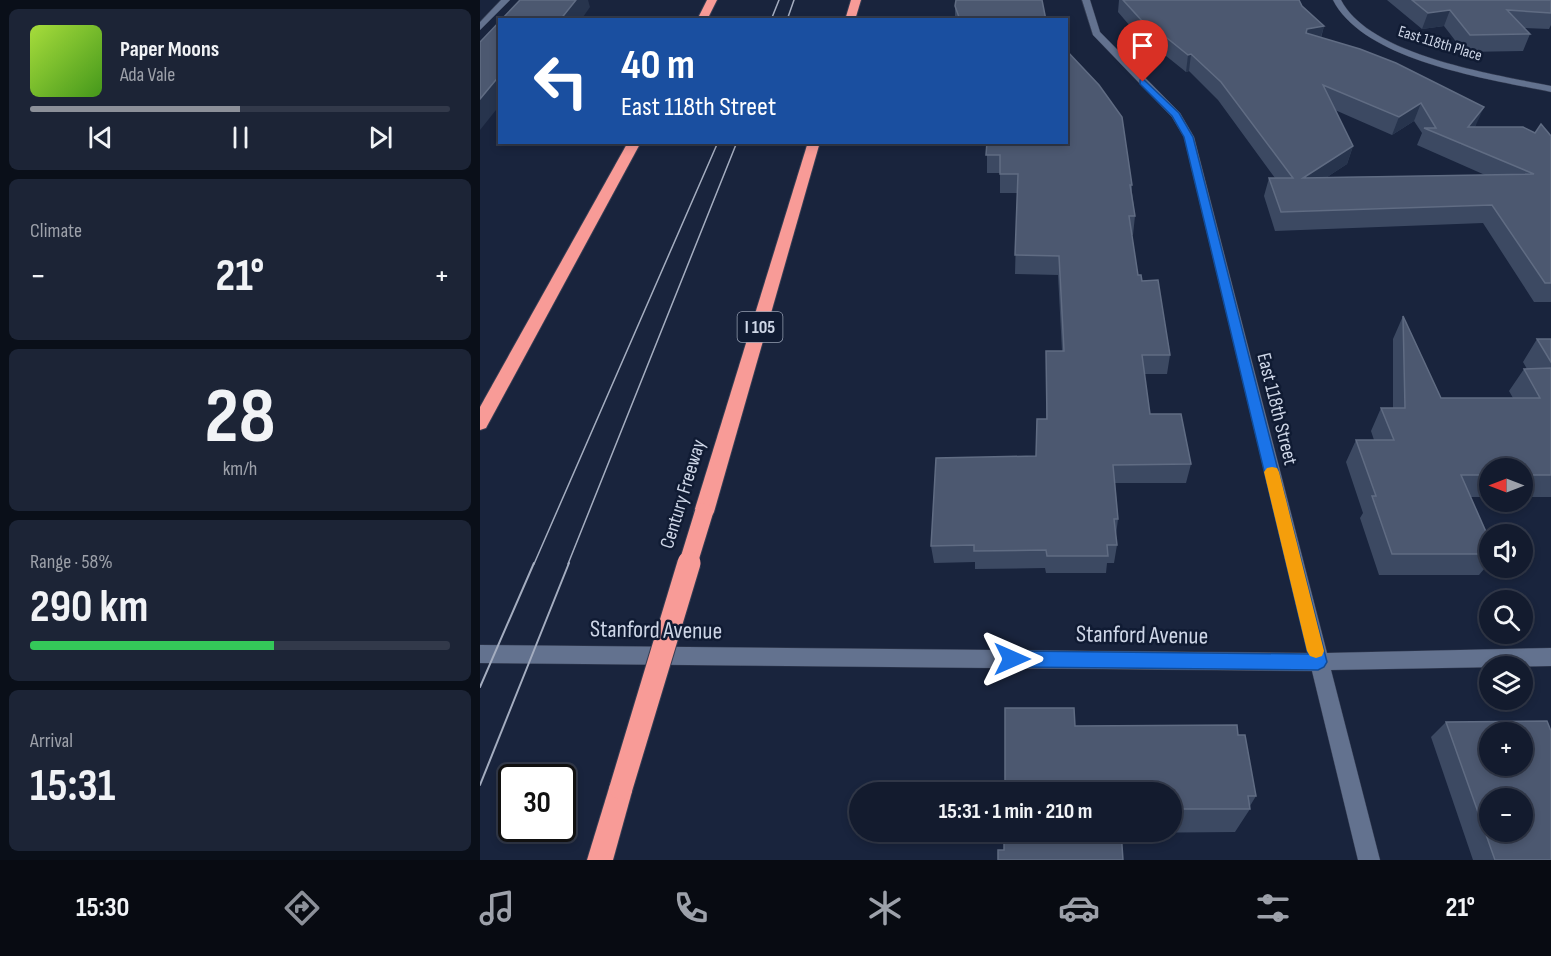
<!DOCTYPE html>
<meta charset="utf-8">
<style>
body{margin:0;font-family:"Sofia Sans Condensed",sans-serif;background:#1c2436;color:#f1f3f6;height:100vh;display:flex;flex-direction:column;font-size:22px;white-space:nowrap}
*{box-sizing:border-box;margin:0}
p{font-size:20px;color:#9da1aa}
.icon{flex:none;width:33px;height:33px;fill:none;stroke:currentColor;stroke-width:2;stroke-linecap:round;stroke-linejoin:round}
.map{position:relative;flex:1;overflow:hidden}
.drawer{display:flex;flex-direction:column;gap:9px;padding:9px;background:#0a0f19;width:480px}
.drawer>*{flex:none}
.hud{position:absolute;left:18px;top:18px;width:570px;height:126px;border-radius:0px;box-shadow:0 3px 9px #0003,0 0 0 2px #32394a;background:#1a4fa0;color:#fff;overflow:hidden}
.needle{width:39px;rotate:270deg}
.buttons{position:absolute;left:999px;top:458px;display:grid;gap:12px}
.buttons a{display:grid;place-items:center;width:54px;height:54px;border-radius:50%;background:#131b2e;box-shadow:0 3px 9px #0003,0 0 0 2px #32394a;font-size:30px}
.speed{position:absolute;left:18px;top:764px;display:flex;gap:12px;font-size:30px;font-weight:700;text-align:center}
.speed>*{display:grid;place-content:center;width:78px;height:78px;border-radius:50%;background:#131b2e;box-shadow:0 3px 9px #0003,0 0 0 2px #32394a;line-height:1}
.speed .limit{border:3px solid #111;border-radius:9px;background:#fff;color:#111}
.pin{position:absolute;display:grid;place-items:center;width:51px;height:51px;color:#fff;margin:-62px -26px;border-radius:50% 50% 50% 0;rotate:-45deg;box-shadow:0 0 6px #0007}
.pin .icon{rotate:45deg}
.me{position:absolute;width:66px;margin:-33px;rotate:90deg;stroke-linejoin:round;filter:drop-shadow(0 0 4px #0008)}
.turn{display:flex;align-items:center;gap:21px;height:126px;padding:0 24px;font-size:27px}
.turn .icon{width:78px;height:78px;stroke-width:2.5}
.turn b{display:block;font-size:42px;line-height:51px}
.big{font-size:45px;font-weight:700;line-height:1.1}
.drawer .widget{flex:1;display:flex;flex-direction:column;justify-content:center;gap:9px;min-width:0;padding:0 21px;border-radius:9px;background:#1c2436}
.drawer .dial{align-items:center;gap:0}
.dial b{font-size:78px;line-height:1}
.song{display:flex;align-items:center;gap:18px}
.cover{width:72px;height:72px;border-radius:9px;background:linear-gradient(135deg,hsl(80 70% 55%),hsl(100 70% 35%))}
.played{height:6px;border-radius:3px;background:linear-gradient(90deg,#8c9099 50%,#32394a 50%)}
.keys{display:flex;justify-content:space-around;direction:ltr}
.heat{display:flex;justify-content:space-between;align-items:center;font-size:33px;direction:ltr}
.charge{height:9px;border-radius:4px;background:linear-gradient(90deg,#34c759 58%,#32394a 0)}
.trip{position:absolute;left:369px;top:782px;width:333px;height:60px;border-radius:30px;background:#131b2e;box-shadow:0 3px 9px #0003,0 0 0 2px #32394a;font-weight:700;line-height:60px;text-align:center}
.menu{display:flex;height:96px;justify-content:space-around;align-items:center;background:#080b12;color:#9da1aa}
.menu .icon{width:42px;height:42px}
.menu .current{color:#8c9099}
.menu b{font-size:27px;color:#f1f3f6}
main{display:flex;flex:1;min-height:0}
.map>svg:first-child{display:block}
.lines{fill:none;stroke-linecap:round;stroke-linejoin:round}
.minor-casing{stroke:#353d52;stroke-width:1}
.motorway-casing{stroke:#353d52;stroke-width:2}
.minor{fill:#63728f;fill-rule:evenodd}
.motorway{fill:#f89b97;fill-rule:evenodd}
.tram-far1{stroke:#a4adc0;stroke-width:1.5}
.tram{stroke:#a4adc0;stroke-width:2}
.motorway-bridge-far1-casing{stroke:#353d52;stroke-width:20;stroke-linecap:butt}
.motorway-bridge-casing{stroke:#353d52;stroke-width:25;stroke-linecap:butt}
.motorway-bridge-far1{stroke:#f89b97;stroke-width:18}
.motorway-bridge{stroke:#f89b97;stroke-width:23}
.wall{fill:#3c4962;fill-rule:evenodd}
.shaded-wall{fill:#27344d}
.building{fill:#4c5870;stroke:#606c83;stroke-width:1.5;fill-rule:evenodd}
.route{fill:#1a73e8;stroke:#114b97;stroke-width:1.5}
.slow{fill:#f59e0b}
.labels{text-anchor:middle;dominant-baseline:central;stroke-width:5;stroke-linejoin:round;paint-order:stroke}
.far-street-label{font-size:16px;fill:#ced6e7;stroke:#101b33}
.shield{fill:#101b33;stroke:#959eb1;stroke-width:1.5}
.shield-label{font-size:18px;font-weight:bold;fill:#ced6e7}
.street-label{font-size:20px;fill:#ced6e7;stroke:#101b33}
.near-street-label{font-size:24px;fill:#ced6e7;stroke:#101b33}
</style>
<main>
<section class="drawer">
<div class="widget">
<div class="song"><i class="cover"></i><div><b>Paper Moons</b><p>Ada Vale</p></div></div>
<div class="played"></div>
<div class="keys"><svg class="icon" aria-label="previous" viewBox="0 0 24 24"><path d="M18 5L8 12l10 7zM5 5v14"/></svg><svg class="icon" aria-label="pause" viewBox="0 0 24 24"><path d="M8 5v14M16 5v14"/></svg><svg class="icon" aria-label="next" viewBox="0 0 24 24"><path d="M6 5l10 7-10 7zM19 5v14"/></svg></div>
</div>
<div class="widget"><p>Climate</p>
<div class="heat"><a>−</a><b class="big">21°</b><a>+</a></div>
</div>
<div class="widget dial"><b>28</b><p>km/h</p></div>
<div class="widget"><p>Range · 58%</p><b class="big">290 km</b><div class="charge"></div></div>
<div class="widget"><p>Arrival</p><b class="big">15:31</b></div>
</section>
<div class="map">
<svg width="1071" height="860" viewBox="0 0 1071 860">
<rect width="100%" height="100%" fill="#19243d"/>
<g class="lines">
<g class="minor-casing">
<g id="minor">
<polygon points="21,0 30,0 0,30 0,22"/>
<polygon points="602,0 610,0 620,32 700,113 714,137 847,653 1071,648 1071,666 851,670 900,860 878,860 832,671 0,663 0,645 828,653 704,137 692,117 613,35"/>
<path d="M853 0H861C890 56 1013 74 1071 86V92C1009 79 884 61 853 0Z"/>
</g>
</g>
<g class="motorway-casing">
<g id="motorway">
<polygon points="227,0 237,0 227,20 217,20"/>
<polygon points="371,0 381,0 375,20 365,20"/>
<polygon points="148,142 161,142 6,428 0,430 0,407"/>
<polygon points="328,142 340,142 234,512 231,518 224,520 217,518 214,512"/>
<polygon points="141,776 150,779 153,788 133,860 107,860 129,788 132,779"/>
</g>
</g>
<use href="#minor" class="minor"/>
<use href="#motorway" class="motorway"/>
<g class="tram-far1">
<polyline points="291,20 299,0"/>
<polyline points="307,20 314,0"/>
<polyline points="54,564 238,142"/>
<polyline points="88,564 257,142"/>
</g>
<g class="tram">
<polyline points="0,687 54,563"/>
<polyline points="0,785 89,563"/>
</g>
<g class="motorway-bridge-far1-casing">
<polyline id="motorway-bridge-far1" points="208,564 224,512"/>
</g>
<g class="motorway-bridge-casing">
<polyline id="motorway-bridge" points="141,788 209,563"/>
</g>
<use href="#motorway-bridge-far1" class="motorway-bridge-far1"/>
<use href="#motorway-bridge" class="motorway-bridge"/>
</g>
<g class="wall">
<path d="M639 0H819L822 6 844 26 841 38 996 125 994 127 1055 133 1071 136V302H1054L1003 223 795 231 784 196 789 178H795L738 100 709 71 706 72 670 43 662 40 638 12ZM855 110 912 135 934 121 942 133 937 145 1005 175 847 177 867 164 873 146Z"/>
<polygon points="907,0 1071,0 1071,25 1069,29 1044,28 1050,34 1043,51 984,52 964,26 942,29"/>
<polygon points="475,6 566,20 475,20"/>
<polygon points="507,142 652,185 652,192 655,216 653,235 652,235 658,275 662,281 690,355 687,374 664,374 670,414 711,464 706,483 635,483 638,519 636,535 637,545 634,563 627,563 626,573 566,573 565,568 495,569 495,562 454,563 451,546 556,456 566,419 566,351 582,351 578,275 535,274 537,193 520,193 520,173 507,173"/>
<polygon points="923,316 961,398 1033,398 1029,391 1044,369 1047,369 1043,362 1057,339 1071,339 1071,497 1042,497 1042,468 1010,468 1010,497 990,497 1010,541 1010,562 999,575 899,575 880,518 883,513 866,462 876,440 894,440 891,431 901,408 913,408 913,339"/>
<polygon points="966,722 1071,860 993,860 951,737"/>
<polygon points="595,726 758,735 776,796 770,806 770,809 755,832 641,833 524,850 524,831 692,831 692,792"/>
</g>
<g class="shaded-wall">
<polygon points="96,0 108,0 110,7 101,20 80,20"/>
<polygon points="970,10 964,26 942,29 948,13"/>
<polygon points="844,26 839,43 822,45 827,29"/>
<polygon points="711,54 709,71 706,72 708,55"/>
<polygon points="20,75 20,105 0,130 0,99"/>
<polygon points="941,103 934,121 912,135 919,117"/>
<polygon points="1004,107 996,125 980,145 988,127"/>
<polygon points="873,146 867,164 818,196 823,178"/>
</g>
<g class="building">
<polygon points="40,0 96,0 80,20 21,20"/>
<polygon points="476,0 562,0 566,20 480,20 475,6"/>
<path d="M643 0H819L822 6 844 26 827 29 826 33 880 49 916 63 1004 107 988 127H1043L1055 133 1061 124 1071 136V283H1065L1012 205 801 212 789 178H813L741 82 711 54 708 55 672 26 664 23ZM843 85 919 117 941 103 956 128H944L1054 174 823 178 873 146Z"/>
<polygon points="932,0 1071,0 1071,13 1027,10 1050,34 990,35 970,10 948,13"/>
<polygon points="20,21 20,75 0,99 0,42"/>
<polygon points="586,50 619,85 642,117 652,185 650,185 655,216 649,216 658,275 661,275 662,281 678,280 690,355 662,355 670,414 701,414 711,464 633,465 638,519 634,519 637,545 627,545 628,556 567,556 566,550 494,551 494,545 451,546 456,458 556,456 557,419 567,419 566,351 584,351 579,256 535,255 538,174 520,174 520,155 506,155 507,142 586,142"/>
<polygon points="923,316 961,398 1060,398 1044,369 1071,368 1071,475 1042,475 1042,468 1010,468 1010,475 981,475 1010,541 1010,554 912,554 892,496 896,496 876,440 914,440 901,408 925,408"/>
<polygon points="1057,339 1071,339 1071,362"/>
<polygon points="525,708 594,708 595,726 757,725 758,735 765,735 776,796 768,796 770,809 692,809 692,792 525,792"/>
<path d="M1067 721 1071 731V860H1015L966 722ZM1010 732H1042V765H1010ZM1010 798H1042V831H1010Z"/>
<polygon points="524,831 641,831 643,860 518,860 518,850 524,850"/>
</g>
<polygon class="route" points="663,79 699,113 713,137 847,662 844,667 838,670 532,667 526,664 524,659 526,653 532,651 828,654 704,137 692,116 660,84 660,80"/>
<polygon class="slow" points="792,467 797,468 799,472 844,651 842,656 836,658 830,656 827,651 784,472 787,468"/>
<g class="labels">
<g class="far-street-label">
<text transform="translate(960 44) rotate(17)">East 118th Place</text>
</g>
<rect class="shield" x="257.5" y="312" width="45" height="30" rx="4.5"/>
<g class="shield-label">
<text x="280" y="327">I 105</text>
</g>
<g class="street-label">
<text transform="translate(797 409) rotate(76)">East 118th Street</text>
<text transform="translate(203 494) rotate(-73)">Century Freeway</text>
</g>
<g class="near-street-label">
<text transform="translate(176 630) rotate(1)">Stanford Avenue</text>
<text transform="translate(662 635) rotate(1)">Stanford Avenue</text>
</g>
</g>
</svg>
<div class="buttons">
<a><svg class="needle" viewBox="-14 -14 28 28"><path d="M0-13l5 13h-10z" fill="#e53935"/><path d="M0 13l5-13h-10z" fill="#9da1aa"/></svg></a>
<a><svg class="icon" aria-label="sound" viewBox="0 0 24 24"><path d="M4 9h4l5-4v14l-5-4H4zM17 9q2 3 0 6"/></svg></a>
<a><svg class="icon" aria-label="search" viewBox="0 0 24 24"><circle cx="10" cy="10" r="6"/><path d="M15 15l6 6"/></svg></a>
<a><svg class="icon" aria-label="layers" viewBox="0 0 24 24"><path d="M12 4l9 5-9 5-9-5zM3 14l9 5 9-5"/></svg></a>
<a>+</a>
<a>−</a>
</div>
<div class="speed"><div class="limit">30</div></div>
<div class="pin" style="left:663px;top:82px;background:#d93025"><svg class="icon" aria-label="arrive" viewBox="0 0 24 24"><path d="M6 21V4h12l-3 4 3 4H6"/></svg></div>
<svg class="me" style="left:532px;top:659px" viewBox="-20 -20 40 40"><path d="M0-17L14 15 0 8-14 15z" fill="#1a73e8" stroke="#fff" stroke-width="4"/></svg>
<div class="trip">15:31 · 1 min · 210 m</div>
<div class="hud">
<div class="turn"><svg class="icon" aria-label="left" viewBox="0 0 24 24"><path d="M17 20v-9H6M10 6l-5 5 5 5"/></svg><div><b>40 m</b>East 118th Street</div></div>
</div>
</div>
</main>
<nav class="menu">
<b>15:30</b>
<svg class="icon current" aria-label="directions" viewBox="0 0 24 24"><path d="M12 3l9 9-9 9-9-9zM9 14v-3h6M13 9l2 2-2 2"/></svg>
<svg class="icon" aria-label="music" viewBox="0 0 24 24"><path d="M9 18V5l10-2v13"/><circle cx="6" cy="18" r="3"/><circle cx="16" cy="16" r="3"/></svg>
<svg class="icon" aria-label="phone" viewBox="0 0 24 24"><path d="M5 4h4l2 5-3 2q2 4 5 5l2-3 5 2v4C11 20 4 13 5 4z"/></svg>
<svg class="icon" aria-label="climate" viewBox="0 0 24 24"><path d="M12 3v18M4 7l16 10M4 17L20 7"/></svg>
<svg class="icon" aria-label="car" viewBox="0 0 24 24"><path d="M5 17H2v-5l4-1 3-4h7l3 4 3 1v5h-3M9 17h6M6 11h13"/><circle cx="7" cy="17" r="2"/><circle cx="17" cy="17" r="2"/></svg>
<svg class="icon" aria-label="filters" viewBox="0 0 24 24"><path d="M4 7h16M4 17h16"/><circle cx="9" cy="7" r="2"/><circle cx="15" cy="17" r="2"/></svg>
<b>21°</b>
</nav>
